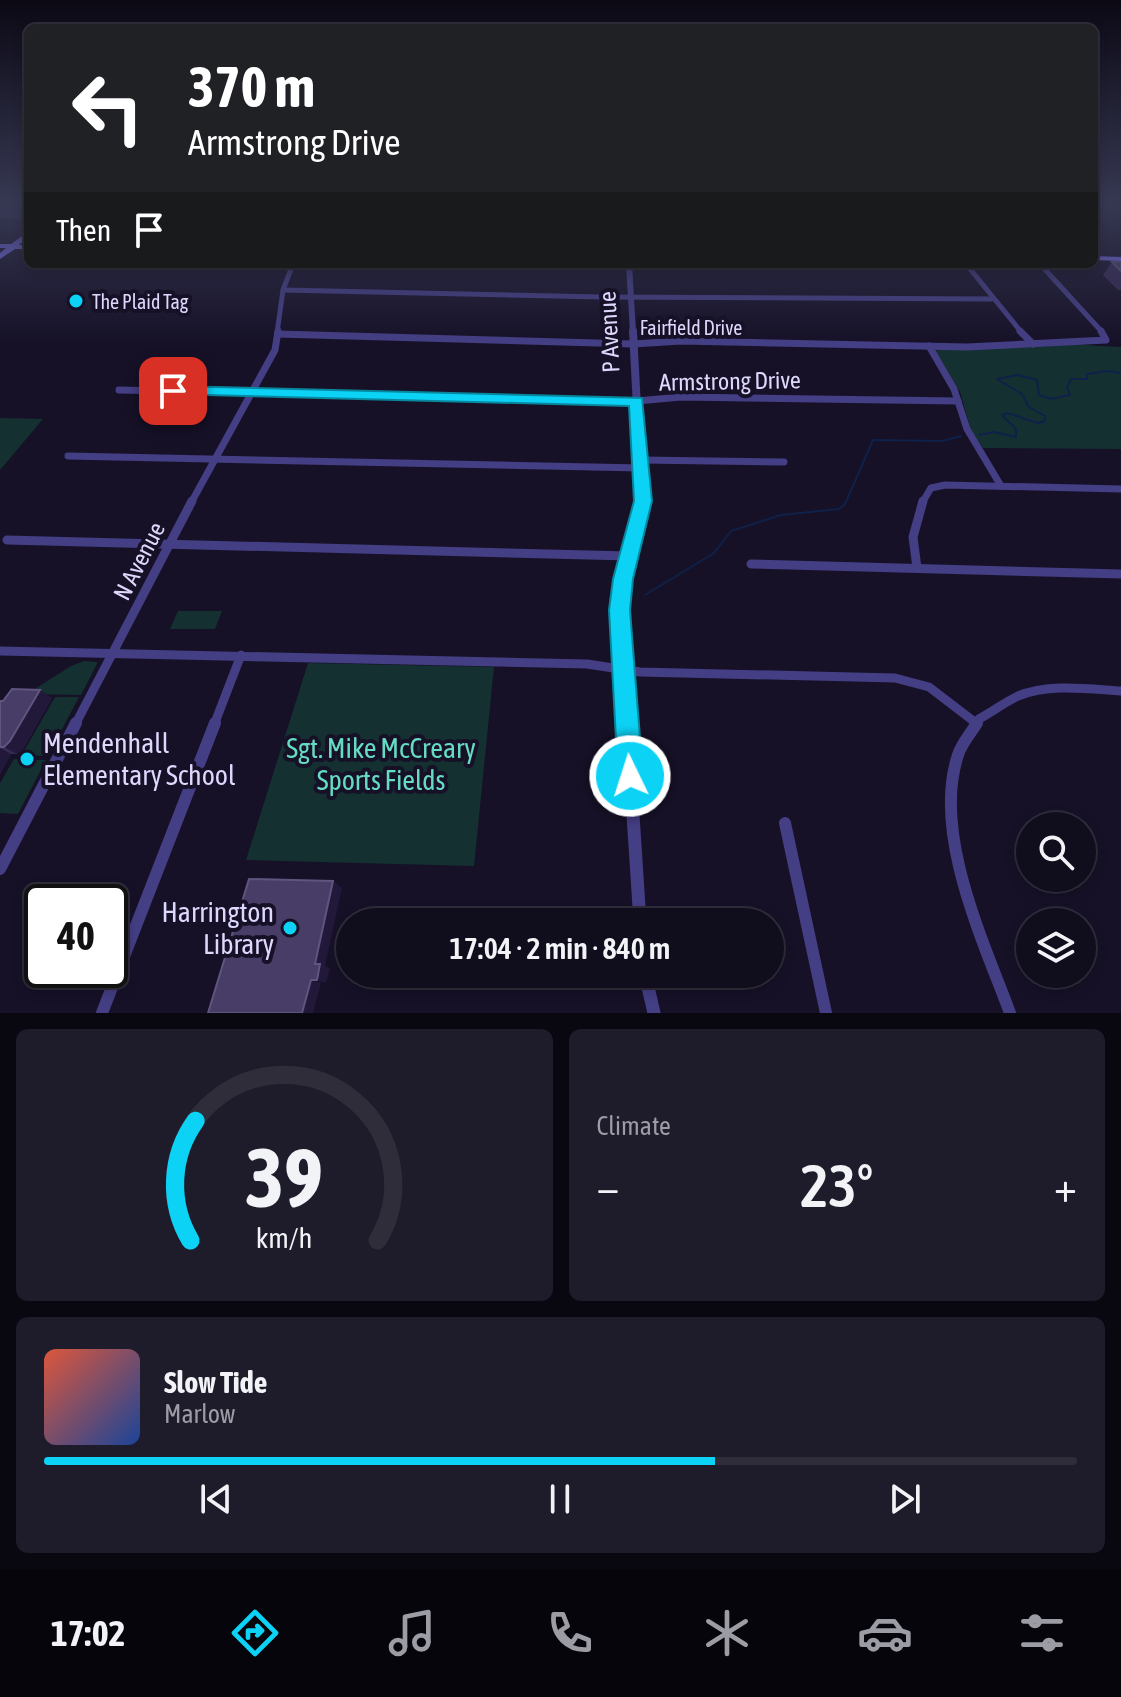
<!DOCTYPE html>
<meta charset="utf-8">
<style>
body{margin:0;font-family:"Asap Condensed",sans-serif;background:#1e1b2a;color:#f1f3f6;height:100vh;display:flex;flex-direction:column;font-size:30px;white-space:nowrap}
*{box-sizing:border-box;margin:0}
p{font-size:26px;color:#9c9ca4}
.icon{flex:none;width:44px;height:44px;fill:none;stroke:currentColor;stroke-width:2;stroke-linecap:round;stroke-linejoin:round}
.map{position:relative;height:1013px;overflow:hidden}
.side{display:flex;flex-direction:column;gap:16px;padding:16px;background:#090710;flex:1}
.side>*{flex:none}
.banner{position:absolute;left:24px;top:24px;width:1074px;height:244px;border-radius:12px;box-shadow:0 4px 12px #0003,0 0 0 2px #302d3b;background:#202124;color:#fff;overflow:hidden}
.tools{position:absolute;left:1016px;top:812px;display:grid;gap:16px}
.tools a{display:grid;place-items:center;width:80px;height:80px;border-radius:50%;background:#100d1d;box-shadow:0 4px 12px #0003,0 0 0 2px #302d3b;font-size:40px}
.speed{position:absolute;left:24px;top:884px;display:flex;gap:16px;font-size:40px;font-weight:700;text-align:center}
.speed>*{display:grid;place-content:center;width:104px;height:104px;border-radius:50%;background:#100d1d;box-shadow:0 4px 12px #0003,0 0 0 2px #302d3b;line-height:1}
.speed .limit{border:4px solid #111;border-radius:12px;background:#fff;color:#111}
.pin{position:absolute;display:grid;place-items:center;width:68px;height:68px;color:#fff;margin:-34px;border-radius:16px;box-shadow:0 4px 12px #0006}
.me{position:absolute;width:88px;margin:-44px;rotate:356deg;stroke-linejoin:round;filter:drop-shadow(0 0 6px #0008)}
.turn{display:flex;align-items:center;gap:28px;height:168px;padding:0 32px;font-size:36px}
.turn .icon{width:104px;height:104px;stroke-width:2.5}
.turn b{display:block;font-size:56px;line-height:68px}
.then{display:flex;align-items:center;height:76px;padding:0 32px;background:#0003;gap:16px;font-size:30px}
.big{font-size:60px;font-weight:600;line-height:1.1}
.side .widget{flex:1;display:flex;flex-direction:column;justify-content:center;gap:12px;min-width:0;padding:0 28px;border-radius:12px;background:#1e1b2a}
.side .dial{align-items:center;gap:0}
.dial svg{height:208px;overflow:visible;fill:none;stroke:#302d3b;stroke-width:7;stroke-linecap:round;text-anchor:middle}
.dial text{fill:#f1f3f6;stroke:none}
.song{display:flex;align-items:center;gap:24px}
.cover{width:96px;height:96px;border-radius:12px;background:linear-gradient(135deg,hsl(10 70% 55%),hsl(220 70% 35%))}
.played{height:8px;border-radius:4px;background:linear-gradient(90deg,#0cd2f5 65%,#302d3b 65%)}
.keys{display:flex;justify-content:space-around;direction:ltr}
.heat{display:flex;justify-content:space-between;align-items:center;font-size:44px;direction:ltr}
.side .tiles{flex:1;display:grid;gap:16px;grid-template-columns:1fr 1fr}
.widget:last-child{grid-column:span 2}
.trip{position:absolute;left:336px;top:908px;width:448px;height:80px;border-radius:40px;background:#100d1d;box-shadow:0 4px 12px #0003,0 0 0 2px #302d3b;font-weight:600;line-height:80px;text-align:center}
.tab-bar{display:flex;height:128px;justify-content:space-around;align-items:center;background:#06050c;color:#9c9ca4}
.tab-bar .icon{width:56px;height:56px}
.tab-bar .on{color:#0cd2f5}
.tab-bar b{font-size:36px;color:#f1f3f6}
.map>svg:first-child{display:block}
.green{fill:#143031}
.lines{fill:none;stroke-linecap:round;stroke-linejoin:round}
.stream{stroke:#0f2148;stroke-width:2}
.minor-far3{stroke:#443e84;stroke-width:5}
.minor-far2{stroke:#443e84;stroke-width:7}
.minor-far1{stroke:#443e84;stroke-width:9}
.minor{stroke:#443e84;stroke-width:12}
.tertiary-far3{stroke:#443e84;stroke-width:6}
.tertiary-far2{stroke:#443e84;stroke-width:8}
.tertiary-far1{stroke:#443e84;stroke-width:10}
.tertiary{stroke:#443e84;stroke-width:13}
.secondary{fill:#7d73f9;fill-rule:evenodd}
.wall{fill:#352a54}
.shaded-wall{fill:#21183a}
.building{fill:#473d66;stroke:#5f557e;stroke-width:2}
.route{fill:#0cd2f5;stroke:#08889f;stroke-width:2}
.poi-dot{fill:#0cd2f5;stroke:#161127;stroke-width:3}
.labels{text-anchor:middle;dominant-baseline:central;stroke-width:8;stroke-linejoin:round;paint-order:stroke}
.far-poi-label{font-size:20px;fill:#ded8fd;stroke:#161127;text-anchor:start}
.far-street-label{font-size:20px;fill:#ded8fd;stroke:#161127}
.street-label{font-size:24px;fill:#ded8fd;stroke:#161127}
.near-poi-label{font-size:28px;fill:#ded8fd;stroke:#161127;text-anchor:start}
.near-park-label{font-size:28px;fill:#66dbc4;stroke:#161127}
</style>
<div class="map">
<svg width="1121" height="1013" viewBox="0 0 1121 1013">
<rect width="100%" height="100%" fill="#161127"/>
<g class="green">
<polygon points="1068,344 1121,347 1121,449 983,448 971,430 960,392 936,352 938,348"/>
<polygon points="0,418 43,419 0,470"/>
<polygon points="178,611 222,611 215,629 170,629"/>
<polygon points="84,661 97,662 97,664 81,695 27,694 71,666"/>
<polygon points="308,663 494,667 474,866 246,860"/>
<polygon points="55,697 79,697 48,756 18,755 24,751"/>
<polygon points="14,759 46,760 18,814 0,813 0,783"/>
</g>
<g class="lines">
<g class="stream">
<polyline points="979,435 994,432 1016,437 1016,429 1002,415 1007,413 1038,423 1045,421 1045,416 1029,407 1022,394 997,379 1018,375 1037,380 1039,395 1051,399 1070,395 1067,387 1071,379 1087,379 1087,374 1107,371 1121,373"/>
<polyline points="645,595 714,553 731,531 781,515 839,509 845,504 873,440 942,441 961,436"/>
</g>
<g class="minor-far3">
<polyline points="966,264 1022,333"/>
<polyline points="1040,264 1103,333"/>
<polyline points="283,290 602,297 992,299"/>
<polyline points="277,333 283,290 293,264"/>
</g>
<g class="minor-far2">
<polyline points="1020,331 1033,344"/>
<polyline points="278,334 633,344 681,341 967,347 1106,340 1101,331"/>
<polyline points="929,346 954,389 967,429 1001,486"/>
<polyline points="119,390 637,401 681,397 958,401"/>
<polyline points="68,456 641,468"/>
<polyline points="641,460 784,462"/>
<polyline points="191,503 275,350 278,331"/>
<polyline points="922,503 931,488 945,485 1121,489"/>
</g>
<g class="minor-far1">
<polyline points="7,540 629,556"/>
<polyline points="751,564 1121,574"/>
<polyline points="917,568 913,537 923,501"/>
<polyline points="0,651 587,664 640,672 895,678 929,687 976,723"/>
<polyline points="75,725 192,501"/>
<polyline points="214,725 241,655"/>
<path d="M976 725 979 719C992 712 1005 702 1018 696 1049 683 1089 689 1121 691"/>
</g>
<g class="minor">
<path d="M977 723C971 733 961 744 958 755 932 833 983 940 1010 1013"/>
<polyline points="785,823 826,1013"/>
<polyline points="0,869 76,723"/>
<polyline points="102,1013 215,723"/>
</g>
<polyline class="tertiary-far3" points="629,264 633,333"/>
<polyline class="tertiary-far2" points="633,331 642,503"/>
<polyline class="tertiary-far1" points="627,725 619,610 623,579 643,501"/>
<g class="tertiary">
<polyline points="627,723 640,922"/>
<polyline points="645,974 654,1013"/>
</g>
<g class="secondary">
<polygon points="28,232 28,237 19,245 28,245 28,249 15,249 0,259 0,253 6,248 0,248 0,244 11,244"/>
<polygon points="1094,256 1121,257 1121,261 1094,260"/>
</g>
</g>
<g class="wall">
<polygon points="0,202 28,202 21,219 0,218"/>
<polygon points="1112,262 1121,262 1121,290 1118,290 1103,275"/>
<polygon points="52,698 23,749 17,754 11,754 0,774 0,701"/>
</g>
<g class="shaded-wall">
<polygon points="10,202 28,202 28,213 21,219"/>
<polygon points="40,690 52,698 23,749 17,754 4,747"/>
<polygon points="0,748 11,754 0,774"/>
<polygon points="333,881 342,888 325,966 330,968 326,983 317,980 315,964"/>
<polygon points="311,980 321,983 313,1013 302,1013"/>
</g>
<g class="building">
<polygon points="1112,262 1121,262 1121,271"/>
<polygon points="12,689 40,690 10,741 4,747 0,747 0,701 3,701"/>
<polygon points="249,879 333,881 315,964 320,964 317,980 311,980 302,1013 208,1013"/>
</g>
<linearGradient id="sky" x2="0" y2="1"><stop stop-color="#0c0915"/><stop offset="0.59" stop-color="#363852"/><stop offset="1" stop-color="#363852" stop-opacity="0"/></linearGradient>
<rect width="1121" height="343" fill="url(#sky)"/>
<polygon class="route" points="173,386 642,398 652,501 633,579 630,610 643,776 639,785 630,789 622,785 618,776 609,610 613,579 634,501 629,406 167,394 165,391"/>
<g class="poi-dot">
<circle cx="76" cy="301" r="8"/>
<circle cx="27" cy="759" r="8"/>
<circle cx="290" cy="928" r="8"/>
</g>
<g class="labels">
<g class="far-poi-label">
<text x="92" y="301">The Plaid Tag</text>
</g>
<g class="far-street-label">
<text x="691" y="327">Fairfield Drive</text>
</g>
<g class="street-label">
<text transform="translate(609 332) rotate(-93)">P Avenue</text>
<text transform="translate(730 381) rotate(-1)">Armstrong Drive</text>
<text transform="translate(139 561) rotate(-63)">N Avenue</text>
</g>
<g class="near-poi-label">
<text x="43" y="743">Mendenhall<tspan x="43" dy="32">Elementary School</tspan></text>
<text x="274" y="912" text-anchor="end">Harrington<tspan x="274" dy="32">Library</tspan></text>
</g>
<g class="near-park-label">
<text x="381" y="748">Sgt. Mike McCreary<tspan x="381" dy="32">Sports Fields</tspan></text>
</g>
</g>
</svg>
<div class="tools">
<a><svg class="icon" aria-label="search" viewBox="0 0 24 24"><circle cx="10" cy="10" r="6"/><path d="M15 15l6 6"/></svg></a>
<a><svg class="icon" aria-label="layers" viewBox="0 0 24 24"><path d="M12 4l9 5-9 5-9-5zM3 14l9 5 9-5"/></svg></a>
</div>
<div class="speed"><div class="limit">40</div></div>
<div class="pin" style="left:173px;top:391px;background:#d93025"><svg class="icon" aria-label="arrive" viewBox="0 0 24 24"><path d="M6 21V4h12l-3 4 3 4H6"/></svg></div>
<svg class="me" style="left:630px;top:776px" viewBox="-20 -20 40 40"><circle r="17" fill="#0cd2f5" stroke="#fff" stroke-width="3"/><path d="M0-11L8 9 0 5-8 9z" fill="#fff"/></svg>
<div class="trip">17:04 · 2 min · 840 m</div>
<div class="banner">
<div class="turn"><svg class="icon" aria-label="left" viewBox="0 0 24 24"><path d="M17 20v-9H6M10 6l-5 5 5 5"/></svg><div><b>370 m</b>Armstrong Drive</div></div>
<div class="then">Then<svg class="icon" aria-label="arrive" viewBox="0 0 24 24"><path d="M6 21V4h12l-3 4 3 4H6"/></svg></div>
</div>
</div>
<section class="side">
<div class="tiles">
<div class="widget dial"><svg viewBox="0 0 100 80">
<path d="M14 69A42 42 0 1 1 86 69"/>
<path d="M14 69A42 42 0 0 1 16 23" stroke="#0cd2f5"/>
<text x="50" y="56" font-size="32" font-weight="700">39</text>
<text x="50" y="72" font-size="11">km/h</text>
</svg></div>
<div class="widget"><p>Climate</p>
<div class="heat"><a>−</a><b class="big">23°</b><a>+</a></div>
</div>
<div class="widget">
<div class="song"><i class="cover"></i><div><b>Slow Tide</b><p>Marlow</p></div></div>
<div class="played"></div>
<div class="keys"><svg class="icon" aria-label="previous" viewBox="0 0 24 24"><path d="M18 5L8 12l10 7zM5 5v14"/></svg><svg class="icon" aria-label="pause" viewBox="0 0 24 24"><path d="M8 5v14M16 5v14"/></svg><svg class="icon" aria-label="next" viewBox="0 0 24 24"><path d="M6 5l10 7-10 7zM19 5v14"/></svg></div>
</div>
</div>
</section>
<nav class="tab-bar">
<b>17:02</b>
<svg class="icon on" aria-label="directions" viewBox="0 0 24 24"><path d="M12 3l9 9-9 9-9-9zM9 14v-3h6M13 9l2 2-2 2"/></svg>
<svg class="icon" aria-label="music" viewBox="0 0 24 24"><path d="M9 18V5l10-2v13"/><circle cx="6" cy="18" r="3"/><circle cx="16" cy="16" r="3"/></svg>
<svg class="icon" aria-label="phone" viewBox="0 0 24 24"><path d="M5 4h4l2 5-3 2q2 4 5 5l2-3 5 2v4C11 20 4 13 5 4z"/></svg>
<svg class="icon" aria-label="climate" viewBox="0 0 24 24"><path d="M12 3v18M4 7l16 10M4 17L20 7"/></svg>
<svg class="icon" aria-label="car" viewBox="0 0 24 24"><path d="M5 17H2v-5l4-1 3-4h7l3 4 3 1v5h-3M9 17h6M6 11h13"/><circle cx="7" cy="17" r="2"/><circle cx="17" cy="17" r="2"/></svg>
<svg class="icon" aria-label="filters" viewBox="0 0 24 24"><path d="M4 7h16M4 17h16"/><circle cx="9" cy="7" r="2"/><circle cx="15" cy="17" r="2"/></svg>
</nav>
